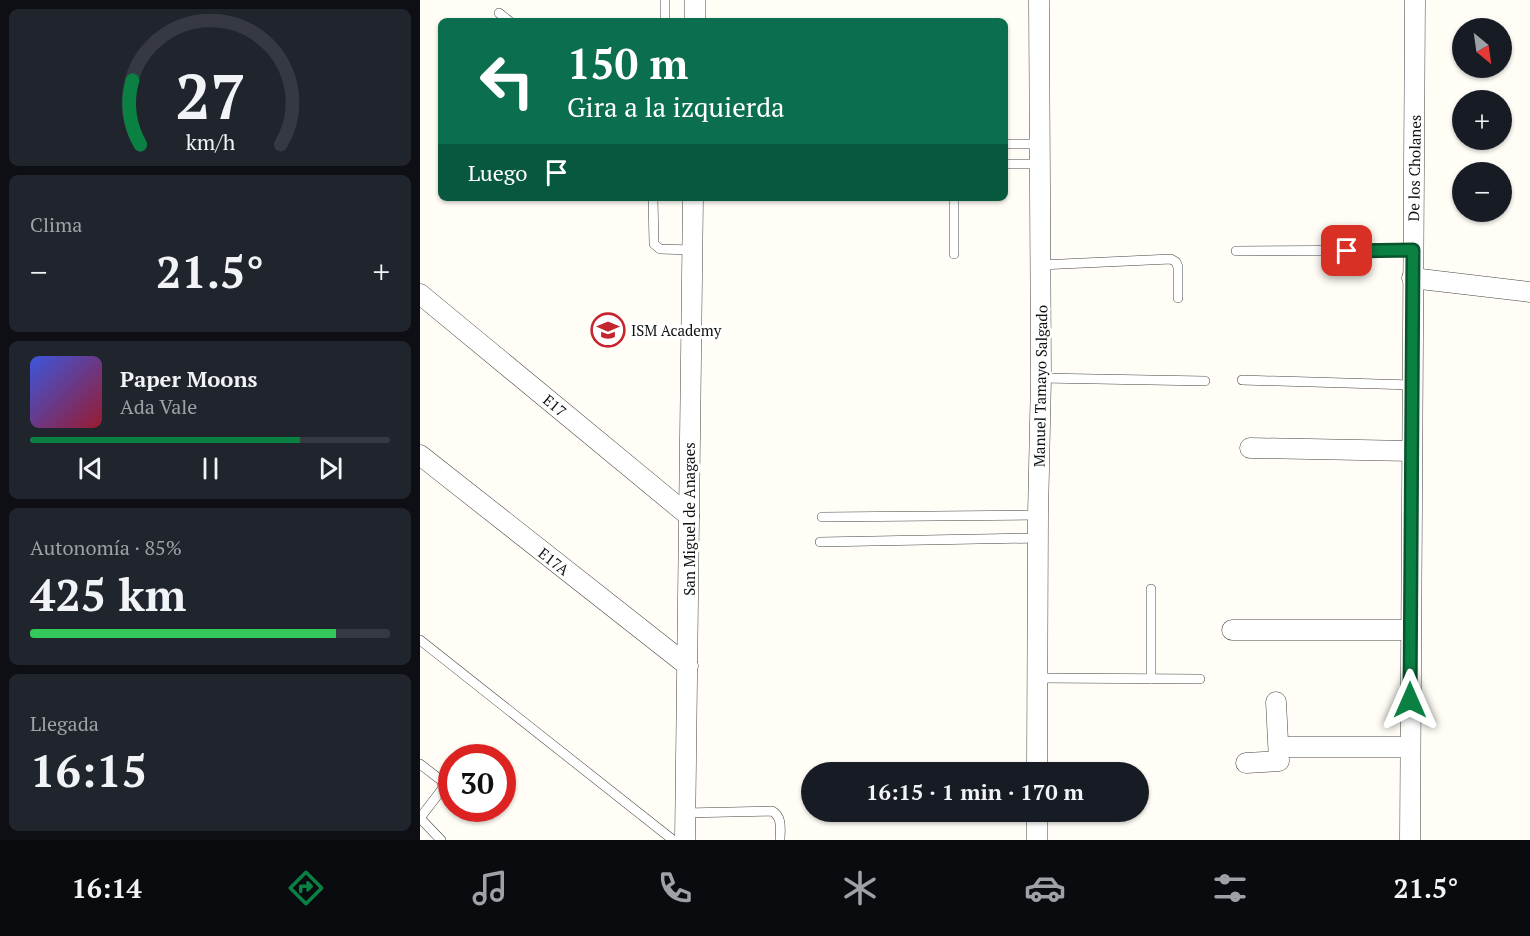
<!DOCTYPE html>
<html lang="es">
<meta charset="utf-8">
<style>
body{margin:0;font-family:"PT Serif",serif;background:#20242c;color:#f1f3f6;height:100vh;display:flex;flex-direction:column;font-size:22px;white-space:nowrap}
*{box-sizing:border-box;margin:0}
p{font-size:20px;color:#9ea1a6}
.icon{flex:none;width:33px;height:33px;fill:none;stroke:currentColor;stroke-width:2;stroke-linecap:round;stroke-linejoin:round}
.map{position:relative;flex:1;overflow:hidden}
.drawer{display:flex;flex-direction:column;gap:9px;padding:9px;background:#0d0f14;width:420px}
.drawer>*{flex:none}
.top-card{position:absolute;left:18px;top:18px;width:570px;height:183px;border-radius:9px;box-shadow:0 2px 4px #0004;background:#0b6e4f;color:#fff;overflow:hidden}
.needle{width:39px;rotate:151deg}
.tools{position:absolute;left:1032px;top:18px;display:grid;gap:12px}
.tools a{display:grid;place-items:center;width:60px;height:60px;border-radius:50%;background:#171b24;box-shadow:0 2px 4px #0004;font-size:30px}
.speed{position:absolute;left:18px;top:744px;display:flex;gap:12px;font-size:30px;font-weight:700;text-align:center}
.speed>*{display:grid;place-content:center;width:78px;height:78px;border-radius:50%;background:#171b24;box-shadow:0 2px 4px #0004;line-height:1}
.speed .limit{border:9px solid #d22;background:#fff;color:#111}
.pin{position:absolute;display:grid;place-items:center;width:51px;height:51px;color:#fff;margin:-26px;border-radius:12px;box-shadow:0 3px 9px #0006}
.me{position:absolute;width:66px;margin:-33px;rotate:0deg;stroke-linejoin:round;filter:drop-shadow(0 0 4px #0008)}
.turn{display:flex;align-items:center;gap:21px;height:126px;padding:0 30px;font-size:27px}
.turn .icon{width:78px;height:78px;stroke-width:2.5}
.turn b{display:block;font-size:42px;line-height:51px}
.then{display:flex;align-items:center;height:57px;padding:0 30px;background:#0003;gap:12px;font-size:22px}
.big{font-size:45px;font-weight:700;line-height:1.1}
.drawer .card{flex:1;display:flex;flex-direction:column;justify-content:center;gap:9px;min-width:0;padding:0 21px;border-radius:9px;background:#20242c}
.drawer .dial{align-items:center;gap:0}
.dial svg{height:156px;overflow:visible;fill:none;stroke:#363941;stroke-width:7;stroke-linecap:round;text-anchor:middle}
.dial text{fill:#f1f3f6;stroke:none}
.song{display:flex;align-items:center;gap:18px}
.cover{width:72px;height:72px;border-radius:9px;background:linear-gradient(135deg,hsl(230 70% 55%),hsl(350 70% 35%))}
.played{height:6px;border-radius:3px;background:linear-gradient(90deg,#0b8043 75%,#363941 75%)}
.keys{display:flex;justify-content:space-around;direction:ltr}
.heat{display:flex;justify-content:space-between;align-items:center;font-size:33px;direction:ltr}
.charge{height:9px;border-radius:4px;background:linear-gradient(90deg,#34c759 85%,#363941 0)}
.trip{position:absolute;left:381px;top:762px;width:348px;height:60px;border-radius:30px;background:#171b24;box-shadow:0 2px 4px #0004;font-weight:700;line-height:60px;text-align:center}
.menu{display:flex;height:96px;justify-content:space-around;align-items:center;background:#090b0e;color:#9ea1a6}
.menu .icon{width:42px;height:42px}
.menu .selected{color:#0b8043}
.menu b{font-size:27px;color:#f1f3f6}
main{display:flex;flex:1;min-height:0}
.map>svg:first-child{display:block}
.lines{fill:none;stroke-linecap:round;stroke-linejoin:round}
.service-casing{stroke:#444;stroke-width:10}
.minor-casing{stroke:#444;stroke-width:21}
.service{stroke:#fff;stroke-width:9}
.minor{stroke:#fff;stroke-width:20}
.route-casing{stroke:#07532c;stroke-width:15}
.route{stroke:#0b8043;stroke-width:10}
.labels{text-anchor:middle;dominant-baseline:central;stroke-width:6;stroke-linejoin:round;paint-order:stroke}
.street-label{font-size:15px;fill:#111;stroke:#fff}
.poi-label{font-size:15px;fill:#111;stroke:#fff;text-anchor:start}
</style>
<main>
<section class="drawer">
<div class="card dial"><svg viewBox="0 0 100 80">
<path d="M14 69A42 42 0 1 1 86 69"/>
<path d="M14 69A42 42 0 0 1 10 36" stroke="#0b8043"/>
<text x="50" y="56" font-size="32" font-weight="700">27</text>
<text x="50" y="72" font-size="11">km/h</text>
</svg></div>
<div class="card"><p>Clima</p>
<div class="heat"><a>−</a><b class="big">21.5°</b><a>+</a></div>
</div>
<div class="card">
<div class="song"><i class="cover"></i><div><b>Paper Moons</b><p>Ada Vale</p></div></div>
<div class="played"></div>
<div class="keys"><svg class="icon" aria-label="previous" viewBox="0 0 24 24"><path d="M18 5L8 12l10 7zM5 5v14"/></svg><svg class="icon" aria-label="pause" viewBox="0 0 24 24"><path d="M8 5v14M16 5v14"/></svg><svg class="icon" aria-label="next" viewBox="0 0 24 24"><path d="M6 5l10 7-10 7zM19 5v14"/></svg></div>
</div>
<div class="card"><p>Autonomía · 85%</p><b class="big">425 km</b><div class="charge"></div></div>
<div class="card"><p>Llegada</p><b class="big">16:15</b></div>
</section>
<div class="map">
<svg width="1110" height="840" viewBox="0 0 1110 840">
<rect width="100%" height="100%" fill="#fffdf5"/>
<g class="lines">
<g class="service-casing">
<g id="service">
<polyline points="79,13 89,21"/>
<polyline points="245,21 245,0"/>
<polyline points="585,144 619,144"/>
<polyline points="585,164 619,164"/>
<polyline points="233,198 234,244 240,249 272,250"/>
<polyline points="534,198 534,254"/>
<polyline points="816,251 993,250"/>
<polyline points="620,265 751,259 756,262 758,267 758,298"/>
<polyline points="621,378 785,381"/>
<polyline points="822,380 992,385"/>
<polyline points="402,517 618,515"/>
<polyline points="400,542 618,538"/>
<polyline points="731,589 731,679"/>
<polyline points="0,640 253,840"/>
<polyline points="617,678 780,679"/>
<polyline points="0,764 22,781 23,788 0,818"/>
<path d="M265 813 352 811C363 817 360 830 360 840"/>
<polyline points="0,818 21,840"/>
</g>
</g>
<g class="minor-casing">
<g id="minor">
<polyline points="275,21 275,0"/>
<polyline points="992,278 1110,292"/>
<polyline points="0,294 269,516"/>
<polyline points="830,448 991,451"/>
<polyline points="0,455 268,666"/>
<polyline points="812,630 990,630"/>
<polyline points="859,747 990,747"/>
<polyline points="826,763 859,761 856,702"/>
<polyline points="617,772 618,515 621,378 619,0"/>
<polyline points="265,840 273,198"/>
<polyline points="617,840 617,812"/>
<polyline points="990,840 995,0"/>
</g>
</g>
<use href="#service" class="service"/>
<use href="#minor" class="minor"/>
</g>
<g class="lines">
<g class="route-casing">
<polyline id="route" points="927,251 993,250 990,700"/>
</g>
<use href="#route" class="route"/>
</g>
<defs>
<g id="school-ring" transform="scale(1.725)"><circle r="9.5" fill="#fff" stroke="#c4262e" stroke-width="1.5"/><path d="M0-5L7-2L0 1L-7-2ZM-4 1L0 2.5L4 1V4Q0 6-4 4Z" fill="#c4262e"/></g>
</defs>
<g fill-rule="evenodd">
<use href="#school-ring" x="188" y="330"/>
</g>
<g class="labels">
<g class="street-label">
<text transform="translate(994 168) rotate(-89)">De los Cholanes</text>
<text transform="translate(620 386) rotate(-89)">Manuel Tamayo Salgado</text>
<text transform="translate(135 405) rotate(40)">E17</text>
<text transform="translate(269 519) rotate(-90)">San Miguel de Anagaes</text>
<text transform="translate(134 561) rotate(38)">E17A</text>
</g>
<g class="poi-label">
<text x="211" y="330">ISM Academy</text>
</g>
</g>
</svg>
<div class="tools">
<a><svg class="needle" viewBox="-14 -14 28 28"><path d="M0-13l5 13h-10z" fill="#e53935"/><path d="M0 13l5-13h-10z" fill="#9ea1a6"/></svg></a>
<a>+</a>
<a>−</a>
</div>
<div class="speed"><div class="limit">30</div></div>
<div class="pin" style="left:927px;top:251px;background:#d93025"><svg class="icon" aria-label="arrive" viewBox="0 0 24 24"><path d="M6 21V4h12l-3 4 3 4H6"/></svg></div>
<svg class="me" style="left:990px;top:700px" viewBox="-20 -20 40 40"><path d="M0-17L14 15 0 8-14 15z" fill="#0b8043" stroke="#fff" stroke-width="4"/></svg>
<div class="trip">16:15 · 1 min · 170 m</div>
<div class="top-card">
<div class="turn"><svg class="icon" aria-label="left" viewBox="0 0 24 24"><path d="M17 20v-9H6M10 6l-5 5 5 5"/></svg><div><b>150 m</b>Gira a la izquierda</div></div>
<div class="then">Luego<svg class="icon" aria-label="arrive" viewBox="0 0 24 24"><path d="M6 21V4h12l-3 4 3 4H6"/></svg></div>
</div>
</div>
</main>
<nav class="menu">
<b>16:14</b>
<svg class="icon selected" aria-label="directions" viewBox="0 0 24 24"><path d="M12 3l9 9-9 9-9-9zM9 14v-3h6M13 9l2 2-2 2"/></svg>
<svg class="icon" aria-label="music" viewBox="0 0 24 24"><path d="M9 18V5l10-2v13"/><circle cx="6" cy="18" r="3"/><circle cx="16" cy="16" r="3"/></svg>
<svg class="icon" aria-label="phone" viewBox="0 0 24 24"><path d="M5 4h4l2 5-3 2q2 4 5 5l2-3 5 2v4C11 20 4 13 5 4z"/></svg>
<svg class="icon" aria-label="climate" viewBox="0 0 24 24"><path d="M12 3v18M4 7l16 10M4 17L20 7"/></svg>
<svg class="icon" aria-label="car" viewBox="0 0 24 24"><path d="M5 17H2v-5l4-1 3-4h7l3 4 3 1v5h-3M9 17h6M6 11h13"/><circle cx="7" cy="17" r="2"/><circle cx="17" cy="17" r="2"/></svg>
<svg class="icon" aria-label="filters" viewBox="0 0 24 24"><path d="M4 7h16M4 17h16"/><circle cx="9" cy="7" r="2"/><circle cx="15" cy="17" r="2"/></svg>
<b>21.5°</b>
</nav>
